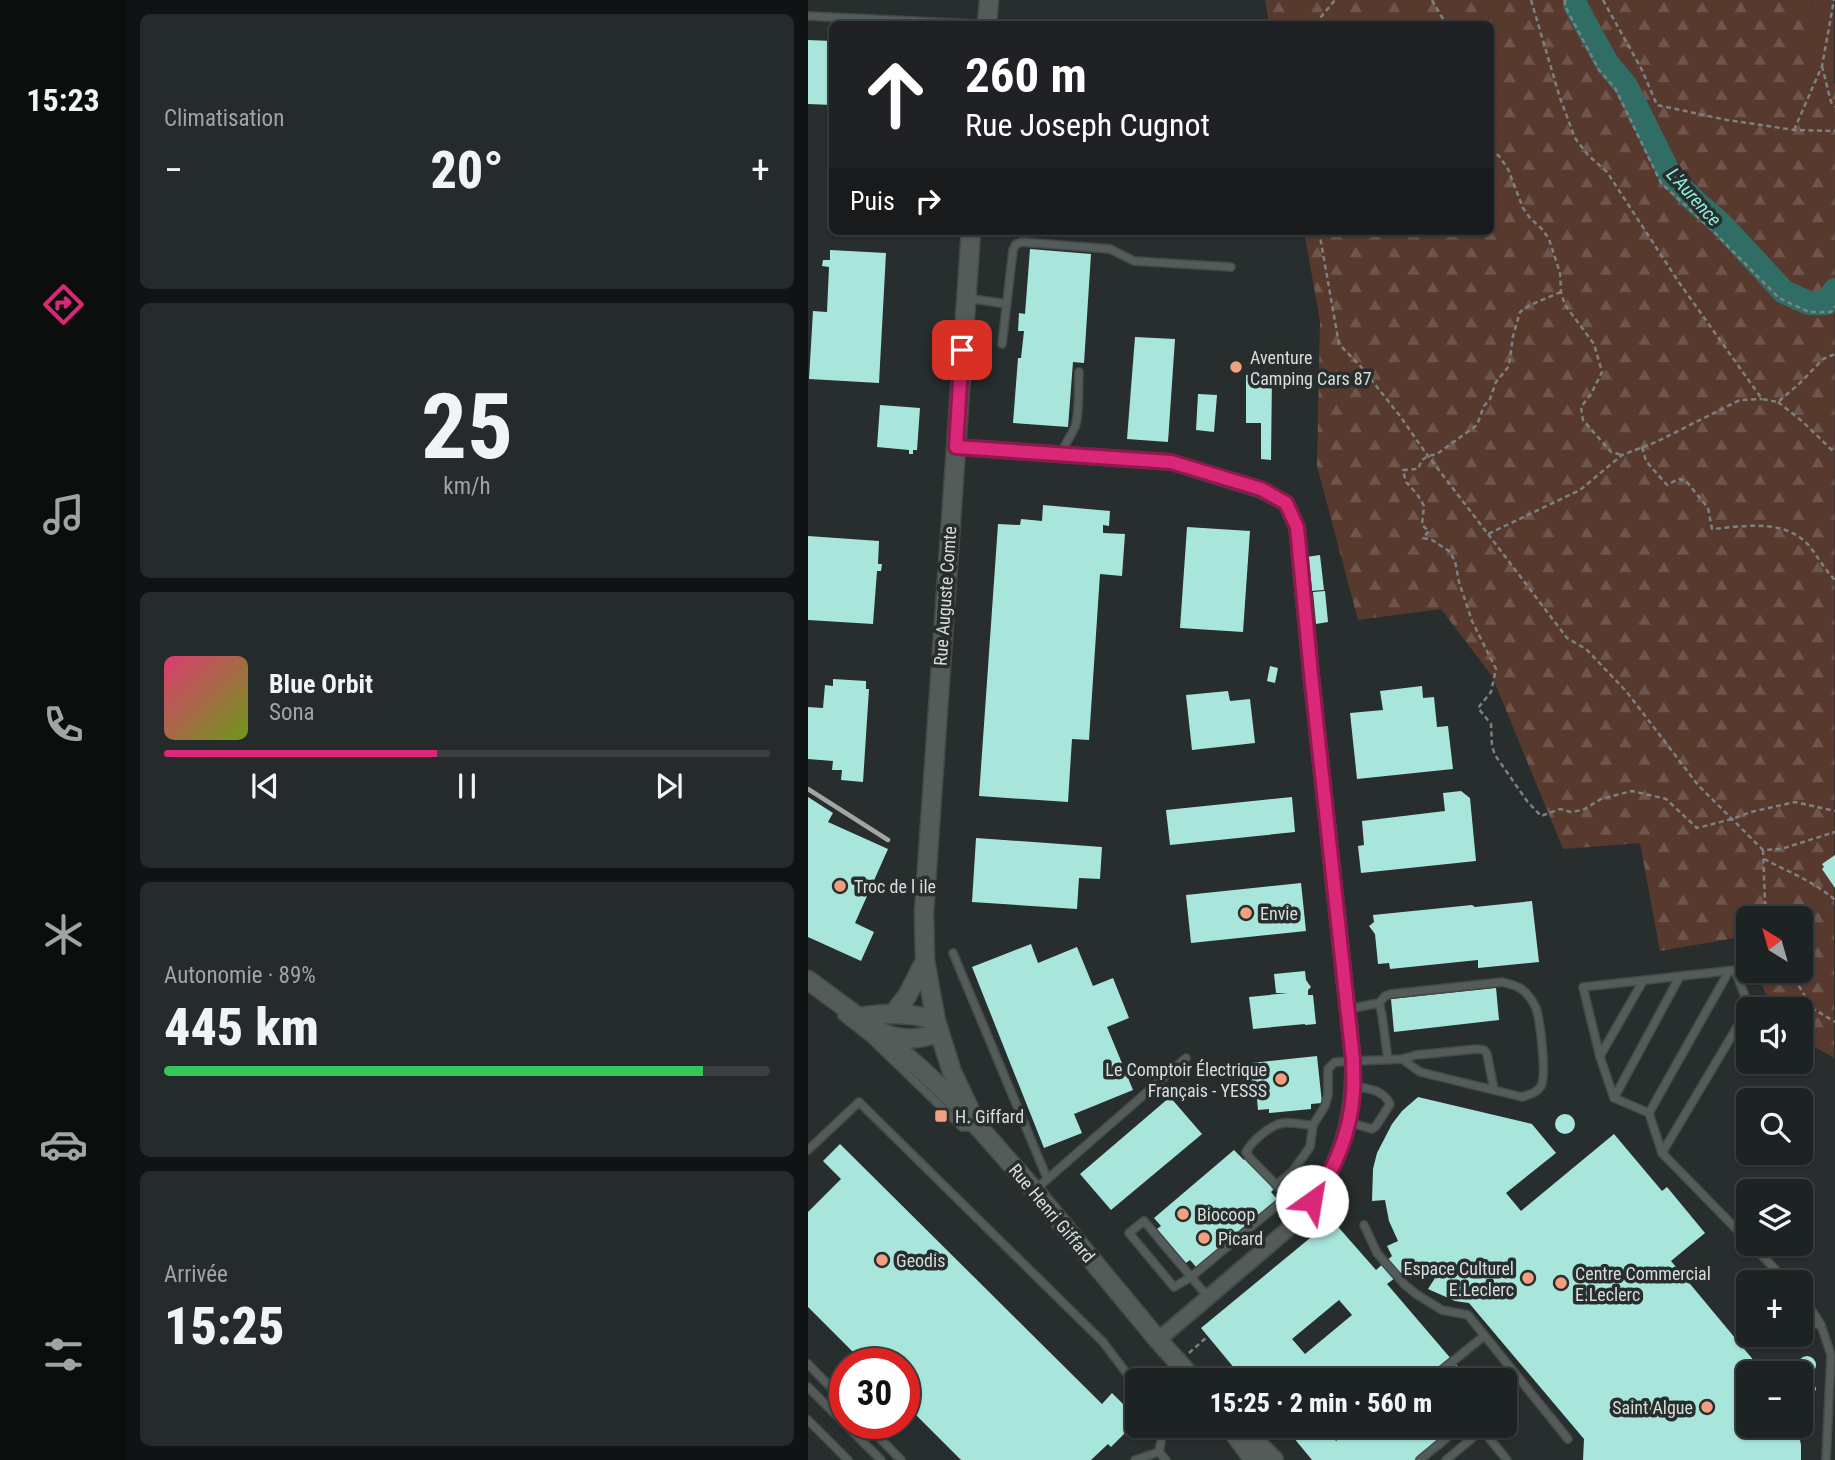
<!DOCTYPE html>
<html lang="fr">
<meta charset="utf-8">
<style>
body{margin:0;font-family:"Roboto Condensed",sans-serif;background:#252a2a;color:#f1f3f6;height:100vh;display:flex;flex-direction:column;font-size:26px;white-space:nowrap}
*{box-sizing:border-box;margin:0}
p{font-size:23px;color:#a0a4a5}
.icon{flex:none;width:38px;height:38px;fill:none;stroke:currentColor;stroke-width:2;stroke-linecap:round;stroke-linejoin:round}
.map{position:relative;flex:1;overflow:hidden}
.sheet{display:flex;flex-direction:column;gap:14px;padding:14px;background:#101313;width:682px}
.sheet>*{flex:none}
.hud{position:absolute;left:21px;top:21px;width:665px;height:214px;border-radius:10px;box-shadow:0 2px 5px #0004,0 0 0 2px #3b3f40;background:#202124;color:#fff;overflow:hidden}
.needle{width:46px;rotate:323deg}
.controls{position:absolute;left:928px;top:906px;display:grid;gap:14px}
.controls a{display:grid;place-items:center;width:77px;height:77px;border-radius:10px;background:#1d2222;box-shadow:0 2px 5px #0004,0 0 0 2px #3b3f40;font-size:35px}
.speed{position:absolute;left:21px;top:1348px;display:flex;gap:14px;font-size:35px;font-weight:700;text-align:center}
.speed>*{display:grid;place-content:center;width:91px;height:91px;border-radius:50%;background:#1d2222;box-shadow:0 2px 5px #0004,0 0 0 2px #3b3f40;line-height:1}
.speed .limit{border:10px solid #d22;background:#fff;color:#111}
.pin{position:absolute;display:grid;place-items:center;width:60px;height:60px;color:#fff;margin:-30px;border-radius:14px;box-shadow:0 4px 10px #0006}
.me{position:absolute;width:77px;margin:-38px;rotate:32deg;stroke-linejoin:round;filter:drop-shadow(0 0 5px #0008)}
.turn{display:flex;align-items:center;gap:24px;height:147px;padding:0 21px;font-size:32px}
.turn .icon{width:91px;height:91px;stroke-width:2.5}
.turn b{display:block;font-size:49px;line-height:60px}
.then{display:flex;align-items:center;height:66px;padding:0 21px;background:#0003;gap:14px;font-size:26px}
.big{font-size:52px;font-weight:800;line-height:1.1}
.sheet .widget{flex:1;display:flex;flex-direction:column;justify-content:center;gap:10px;min-width:0;padding:0 24px;border-radius:10px;background:#252a2a}
.sheet .dial{align-items:center;gap:0}
.dial b{font-size:91px;line-height:1}
.song{display:flex;align-items:center;gap:21px}
.cover{width:84px;height:84px;border-radius:10px;background:linear-gradient(135deg,hsl(340 70% 55%),hsl(80 70% 35%))}
.played{height:7px;border-radius:4px;background:linear-gradient(90deg,#db2777 45%,#3b3f40 45%)}
.keys{display:flex;justify-content:space-around;direction:ltr}
.heat{display:flex;justify-content:space-between;align-items:center;font-size:38px;direction:ltr}
.charge{height:10px;border-radius:5px;background:linear-gradient(90deg,#34c759 89%,#3b3f40 0)}
.trip{position:absolute;left:317px;top:1368px;width:392px;height:70px;border-radius:10px;background:#1d2222;box-shadow:0 2px 5px #0004,0 0 0 2px #3b3f40;font-weight:800;line-height:70px;text-align:center}
main{display:flex;flex:1;min-height:0}
.menu{display:flex;flex-direction:column;width:126px;justify-content:space-around;align-items:center;background:#0c0e0e;color:#a0a4a5}
.menu .icon{width:49px;height:49px}
.menu .current{color:#db2777}
.menu b{font-size:32px;color:#f1f3f6}
.map>svg:first-child{display:block}
.green{fill:#58392e}
.forest{fill:url(#forest-firs)}
.lines{fill:none;stroke-linecap:round;stroke-linejoin:round}
.river{stroke:#306d64;stroke-width:24}
.building{fill:#a8e6dc;fill-rule:evenodd}
.service-casing{stroke:#444a49;stroke-width:10}
.minor-casing{stroke:#444a49;stroke-width:18}
.tertiary-casing{stroke:#444a49;stroke-width:21}
.path{stroke:#7c8181;stroke-width:2.5;stroke-dasharray:5 3.5;stroke-linecap:butt}
.service{stroke:#545c5a;stroke-width:7}
.minor{stroke:#545c5a;stroke-width:14}
.tertiary{stroke:#545c5a;stroke-width:18}
.rail{stroke:#a2a7a6;stroke-width:4.5}
.route-casing{stroke:#8e194d;stroke-width:18}
.route{stroke:#db2777;stroke-width:12}
.poi-dot{fill:#f2a080;stroke:#272e2d;stroke-width:2.5}
.labels{text-anchor:middle;dominant-baseline:central;stroke-width:7;stroke-linejoin:round;paint-order:stroke}
.poi-label{font-size:18px;fill:#d9dddd;stroke:#272e2d;text-anchor:start}
.street-label{font-size:18px;fill:#d9dddd;stroke:#272e2d}
.water-label{font-size:19px;font-style:italic;fill:#8deedf;stroke:#272e2d}
</style>
<main>
<nav class="menu">
<b>15:23</b>
<svg class="icon current" aria-label="directions" viewBox="0 0 24 24"><path d="M12 3l9 9-9 9-9-9zM9 14v-3h6M13 9l2 2-2 2"/></svg>
<svg class="icon" aria-label="music" viewBox="0 0 24 24"><path d="M9 18V5l10-2v13"/><circle cx="6" cy="18" r="3"/><circle cx="16" cy="16" r="3"/></svg>
<svg class="icon" aria-label="phone" viewBox="0 0 24 24"><path d="M5 4h4l2 5-3 2q2 4 5 5l2-3 5 2v4C11 20 4 13 5 4z"/></svg>
<svg class="icon" aria-label="climate" viewBox="0 0 24 24"><path d="M12 3v18M4 7l16 10M4 17L20 7"/></svg>
<svg class="icon" aria-label="car" viewBox="0 0 24 24"><path d="M5 17H2v-5l4-1 3-4h7l3 4 3 1v5h-3M9 17h6M6 11h13"/><circle cx="7" cy="17" r="2"/><circle cx="17" cy="17" r="2"/></svg>
<svg class="icon" aria-label="filters" viewBox="0 0 24 24"><path d="M4 7h16M4 17h16"/><circle cx="9" cy="7" r="2"/><circle cx="15" cy="17" r="2"/></svg>
</nav>
<section class="sheet">
<div class="widget"><p>Climatisation</p>
<div class="heat"><a>−</a><b class="big">20°</b><a>+</a></div>
</div>
<div class="widget dial"><b>25</b><p>km/h</p></div>
<div class="widget">
<div class="song"><i class="cover"></i><div><b>Blue Orbit</b><p>Sona</p></div></div>
<div class="played"></div>
<div class="keys"><svg class="icon" aria-label="previous" viewBox="0 0 24 24"><path d="M18 5L8 12l10 7zM5 5v14"/></svg><svg class="icon" aria-label="pause" viewBox="0 0 24 24"><path d="M8 5v14M16 5v14"/></svg><svg class="icon" aria-label="next" viewBox="0 0 24 24"><path d="M6 5l10 7-10 7zM19 5v14"/></svg></div>
</div>
<div class="widget"><p>Autonomie · 89%</p><b class="big">445 km</b><div class="charge"></div></div>
<div class="widget"><p>Arrivée</p><b class="big">15:25</b></div>
</section>
<div class="map">
<svg width="1027" height="1460" viewBox="0 0 1027 1460">
<defs>
<pattern id="forest-firs" width="22" height="20" patternUnits="userSpaceOnUse" patternTransform="scale(1.75)"><rect width="22" height="20" fill="#58392e"/><path d="M5 1l3.5 6h-7zM16 11l3.5 6h-7z" fill="#6f554c"/></pattern>
</defs>
<rect width="100%" height="100%" fill="#272e2d"/>
<polygon class="green" points="1005,0 1026,0 1026,83 997,86"/>
<polygon class="forest" points="457,0 1005,0 998,86 1027,83 1026,1058 992,1038 992,1010 965,1010 948,971 992,971 992,919 940,919 940,951 933,937 852,951 832,843 755,849 684,676 633,609 550,620 509,466 512,321 496,231 682,231 682,24 461,24"/>
<g class="lines">
<polyline class="river" points="767,0 767,5 799,63 818,86 862,175 880,195 915,226 976,292 1001,303 1018,303 1027,290"/>
</g>
<g class="building">
<polygon points="0,40 24,41 24,105 0,104"/>
<polygon points="222,249 283,254 276,363 265,362 260,427 205,423 210,358 213,358 216,331 210,331 211,313 217,314"/>
<polygon points="22,250 78,253 71,383 1,379 5,311 19,312 21,267 14,266 15,260 22,260"/>
<polygon points="327,337 367,339 360,442 319,439"/>
<polygon points="438,375 464,376 463,460 453,459 453,423 438,423"/>
<polygon points="390,394 409,395 406,432 388,430"/>
<polygon points="72,405 112,408 109,450 105,450 105,454 101,454 101,450 69,447"/>
<polygon points="235,505 302,511 301,526 295,525 295,533 317,534 314,576 292,574 281,740 264,739 260,802 171,796 190,524 212,525 213,519 234,521"/>
<polygon points="379,527 442,531 435,632 372,628"/>
<polygon points="0,536 71,541 70,564 74,564 73,571 69,571 65,624 0,620"/>
<polygon points="512,555 516,590 502,591 498,557"/>
<polygon points="517,591 520,622 508,624 505,592"/>
<polygon points="462,666 470,668 467,683 459,681"/>
<polygon points="25,679 58,681 58,689 61,689 55,782 33,780 34,770 24,770 25,761 0,759 0,707 15,708 17,685 25,686"/>
<polygon points="614,686 615,698 626,697 629,727 640,726 645,769 549,779 542,713 575,710 572,691"/>
<polygon points="420,691 422,701 442,699 447,743 384,750 378,695"/>
<polygon points="653,791 662,798 668,861 553,873 550,846 556,845 554,821 637,811 635,793"/>
<polygon points="0,797 25,813 20,822 80,849 47,923 66,932 53,961 0,937"/>
<polygon points="484,797 487,832 362,845 358,810"/>
<polygon points="168,838 294,847 292,879 271,878 269,909 164,902"/>
<polygon points="1027,855 1027,888 1014,869 1016,867 1014,864"/>
<polygon points="493,883 498,931 383,943 378,895"/>
<polygon points="724,901 731,962 670,968 670,960 582,969 581,963 570,964 567,934 561,926 566,922 565,915 664,905 667,907"/>
<polygon points="223,944 230,963 269,947 285,986 305,978 321,1018 299,1027 325,1090 266,1114 274,1133 236,1148 164,967"/>
<polygon points="497,971 498,980 503,987 500,990 500,995 505,995 508,1024 497,1025 497,1024 445,1029 441,997 480,993 468,993 466,974"/>
<polygon points="688,988 691,1020 586,1032 583,999"/>
<polygon points="509,1056 514,1103 503,1104 503,1109 461,1113 461,1109 450,1110 449,1099 445,1100 445,1093 437,1094 434,1064"/>
<polygon points="362,1097 394,1134 303,1210 272,1174"/>
<path d="M610 1097 724 1124 748 1153 698 1193 713 1211 806 1134 854 1191 859 1187 897 1233 863 1261 957 1374H945L944 1372 940 1374 938 1377 940 1379V1426H989L993 1445V1460H775L776 1439 661 1303 647 1301 620 1289 627 1278 607 1263 579 1284 662 1381H599L586 1366 569 1381H437L393 1328 524 1220 568 1270 584 1256 579 1246 590 1241 581 1221 577 1200 564 1201 565 1169 569 1153 584 1124 594 1111ZM531 1300 544 1315 497 1354 484 1339Z"/>
<circle cx="757" cy="1124" r="10"/>
<polygon points="32,1144 294,1404 304,1393 329,1418 329,1421 303,1447 300,1444 283,1460 153,1460 96,1403 96,1363 56,1363 0,1307 0,1212 33,1179 15,1161"/>
<polygon points="426,1150 436,1160 440,1157 466,1189 463,1192 470,1200 389,1268 382,1260 378,1263 349,1229 353,1226 346,1218"/>
<circle cx="999" cy="1365" r="9"/>
<polygon points="996,1380 1002,1380 1006,1383 1008,1389 1005,1396 998,1399 992,1396 992,1382"/>
<polygon points="476,1426 516,1426 528,1441 546,1426 648,1426 607,1460 504,1460"/>
</g>
<g class="lines">
<g class="service-casing">
<g id="service">
<polyline points="0,16 166,24"/>
<polyline points="159,298 199,304"/>
<polyline points="194,344 205,250 208,244 214,242 302,249 326,261 423,267"/>
<path d="M253 455C257 442 261 440 266 429 272 418 270 386 271 372"/>
<polyline points="145,953 239,1178"/>
<polyline points="571,1003 574,1015 580,1060"/>
<polyline points="34,1016 62,1038 154,1127 168,1127"/>
<polyline points="792,1056 835,981"/>
<polyline points="594,1059 608,1055 669,1049 676,1050 679,1054 686,1090"/>
<polyline points="806,1098 872,976"/>
<polyline points="841,1113 921,971"/>
<path d="M540 1122 564 1129 568 1126 582 1104C575 1089 560 1089 546 1086"/>
<polyline points="0,1150 51,1102 295,1342 329,1387"/>
<polyline points="854,1153 941,1007 927,970 775,987 792,1057 806,1098 841,1113 854,1153 940,1241"/>
<path d="M468 1185 484 1172 502 1147 505 1125 517 1106 520 1095V1069L527 1062 594 1059 612 1072 714 1097C722 1094 729 1093 733 1086 739 1075 732 1020 728 1008 727 1006 723 999 722 998 715 987 706 985 694 982L583 994 577 996 571 1003 540 1009"/>
<polyline points="228,1189 378,1058"/>
<path d="M495 1212 442 1158 438 1152C444 1141 462 1125 475 1123 484 1122 496 1125 505 1125"/>
<polyline points="556,1225 569,1253 596,1284 608,1294 634,1310 660,1315 760,1439"/>
<polyline points="943,1244 980,1283"/>
<polyline points="992,1296 999,1303 1013,1325 1023,1355 1018,1460"/>
<polyline points="400,1297 336,1221 321,1233 366,1287 383,1277 479,1197"/>
<polyline points="992,1321 1013,1325"/>
<polyline points="0,1364 37,1402"/>
<polyline points="634,1381 629,1374 676,1336"/>
<polyline points="0,1387 73,1460"/>
<polyline points="0,1420 40,1460"/>
<polyline points="57,1423 93,1460"/>
<polyline points="356,1426 351,1452 358,1460"/>
<polyline points="672,1427 699,1460"/>
<polyline points="327,1460 351,1452"/>
<polyline points="612,1460 653,1426"/>
<polyline points="638,1460 674,1430"/>
</g>
</g>
<g class="minor-casing">
<path id="minor" d="M148 447 363 462 453 490 478 503 489 527 503 674 545 1060C546 1133 528 1177 479 1230L350 1340"/>
</g>
<g class="tertiary-casing">
<g id="tertiary">
<polyline points="179,24 181,0"/>
<polyline points="163,231 116,912 117,961 128,1021 144,1072 170,1127"/>
<polyline points="0,980 61,1025 113,1069 153,1107 226,1190 350,1340 387,1381"/>
<polyline points="85,1014 99,996 117,961"/>
<path d="M51 1017C76 1013 104 1012 128 1021"/>
<path d="M73 1032C93 1042 112 1039 131 1033"/>
<polyline points="432,1426 466,1460"/>
<polyline points="425,1432 446,1460"/>
</g>
</g>
<g class="path">
<polyline points="624,0 638,24"/>
<polyline points="723,0 752,98 767,138 780,155 799,172 870,281 954,399 970,402 992,383 1015,359 1027,354"/>
<polyline points="757,0 757,6 791,70 807,88 853,183 902,228 971,298 1001,312 1023,312 1027,306"/>
<polyline points="795,0 834,70 849,105 919,120 986,130 1027,131"/>
<polyline points="507,24 527,0"/>
<polyline points="1014,66 1023,102 1027,107"/>
<polyline points="986,130 1014,66 1026,0"/>
<polyline points="682,149 691,156 700,169 715,208 722,218 734,229 741,239 752,273 753,292 757,305 786,344 794,372 783,394 773,407 775,420 803,452 814,455"/>
<polyline points="511,231 531,344 554,368 592,416 617,452 680,534 772,490 814,455 848,442 932,400 954,399"/>
<polyline points="753,292 722,305 712,312 705,336 701,366 688,382 682,399 676,406 669,425 629,454 620,456 614,460 610,469 595,470 598,482 609,494 616,506 614,525 621,531 615,538 624,540 641,551 647,561 651,582 664,621 688,669 683,692 670,708 683,724 684,746 687,755 719,801 733,816 752,809 763,812 775,810 793,799 824,791 858,799 889,828 924,819 943,812 987,802 1027,811"/>
<polyline points="970,402 995,422 1027,453"/>
<path d="M834 447 838 461 859 485 871 479 878 481 900 508 904 529C938 526 979 518 1003 548 1011 559 1017 570 1027 580"/>
<polyline points="680,534 759,638 778,649 818,691 890,785 955,850 973,849 1027,832"/>
<polyline points="955,850 957,902 962,919"/>
<path d="M956 859C979 871 1007 882 1027 900"/>
<polyline points="982,971 1004,1008 1027,1022"/>
<polyline points="381,1353 400,1336"/>
</g>
<use href="#service" class="service"/>
<use href="#minor" class="minor"/>
<use href="#tertiary" class="tertiary"/>
<polyline class="rail" points="0,789 80,840"/>
</g>
<g class="lines">
<g class="route-casing">
<path id="route" d="M154 350 148 447 363 462 453 489 478 503 489 527 503 674 545 1060C545 1071 546 1083 545 1094 542 1132 527 1170 504 1201"/>
</g>
<use href="#route" class="route"/>
</g>
<g class="poi-dot">
<circle cx="428" cy="367" r="7"/>
<circle cx="32" cy="886" r="7"/>
<circle cx="438" cy="913" r="7"/>
<circle cx="473" cy="1079" r="7"/>
<rect x="126" y="1109" width="14" height="14" rx="3.5"/>
<circle cx="375" cy="1214" r="7"/>
<circle cx="396" cy="1238" r="7"/>
<circle cx="74" cy="1260" r="7"/>
<circle cx="720" cy="1278" r="7"/>
<circle cx="753" cy="1283" r="7"/>
<circle cx="899" cy="1407" r="7"/>
</g>
<g class="labels">
<g class="poi-label">
<text x="442" y="357">Aventure<tspan x="442" dy="21">Camping Cars 87</tspan></text>
<text x="46" y="886">Troc de l ile</text>
<text x="452" y="913">Envie</text>
<text x="459" y="1069" text-anchor="end">Le Comptoir Électrique<tspan x="459" dy="21">Français - YESSS</tspan></text>
<text x="147" y="1116">H. Giffard</text>
<text x="389" y="1214">Biocoop</text>
<text x="410" y="1238">Picard</text>
<text x="88" y="1260">Geodis</text>
<text x="706" y="1268" text-anchor="end">Espace Culturel<tspan x="706" dy="21">E.Leclerc</tspan></text>
<text x="767" y="1273">Centre Commercial<tspan x="767" dy="21">E.Leclerc</tspan></text>
<text x="885" y="1407" text-anchor="end">Saint Algue</text>
</g>
<g class="street-label">
<text transform="translate(137 596) rotate(-86)">Rue Auguste Comte</text>
<text transform="translate(244 1213) rotate(50)">Rue Henri Giffard</text>
</g>
<g class="water-label">
<text transform="translate(886 197) rotate(48)">L'Aurence</text>
</g>
</g>
</svg>
<div class="controls">
<a><svg class="needle" viewBox="-14 -14 28 28"><path d="M0-13l5 13h-10z" fill="#e53935"/><path d="M0 13l5-13h-10z" fill="#a0a4a5"/></svg></a>
<a><svg class="icon" aria-label="sound" viewBox="0 0 24 24"><path d="M4 9h4l5-4v14l-5-4H4zM17 9q2 3 0 6"/></svg></a>
<a><svg class="icon" aria-label="search" viewBox="0 0 24 24"><circle cx="10" cy="10" r="6"/><path d="M15 15l6 6"/></svg></a>
<a><svg class="icon" aria-label="layers" viewBox="0 0 24 24"><path d="M12 4l9 5-9 5-9-5zM3 14l9 5 9-5"/></svg></a>
<a>+</a>
<a>−</a>
</div>
<div class="speed"><div class="limit">30</div></div>
<div class="pin" style="left:154px;top:350px;background:#d93025"><svg class="icon" aria-label="arrive" viewBox="0 0 24 24"><path d="M6 21V4h12l-3 4 3 4H6"/></svg></div>
<svg class="me" style="left:504px;top:1201px" viewBox="-20 -20 40 40"><circle r="19" fill="#fff"/><path d="M0-13L10 11 0 6-10 11z" fill="#db2777"/></svg>
<div class="trip">15:25 · 2 min · 560 m</div>
<div class="hud">
<div class="turn"><svg class="icon" aria-label="ahead" viewBox="0 0 24 24"><path d="M12 20V5M6 11l6-6 6 6"/></svg><div><b>260 m</b>Rue Joseph Cugnot</div></div>
<div class="then">Puis<svg class="icon" aria-label="right" viewBox="0 0 24 24"><path d="M7 20v-9h11M14 6l5 5-5 5"/></svg></div>
</div>
</div>
</main>
